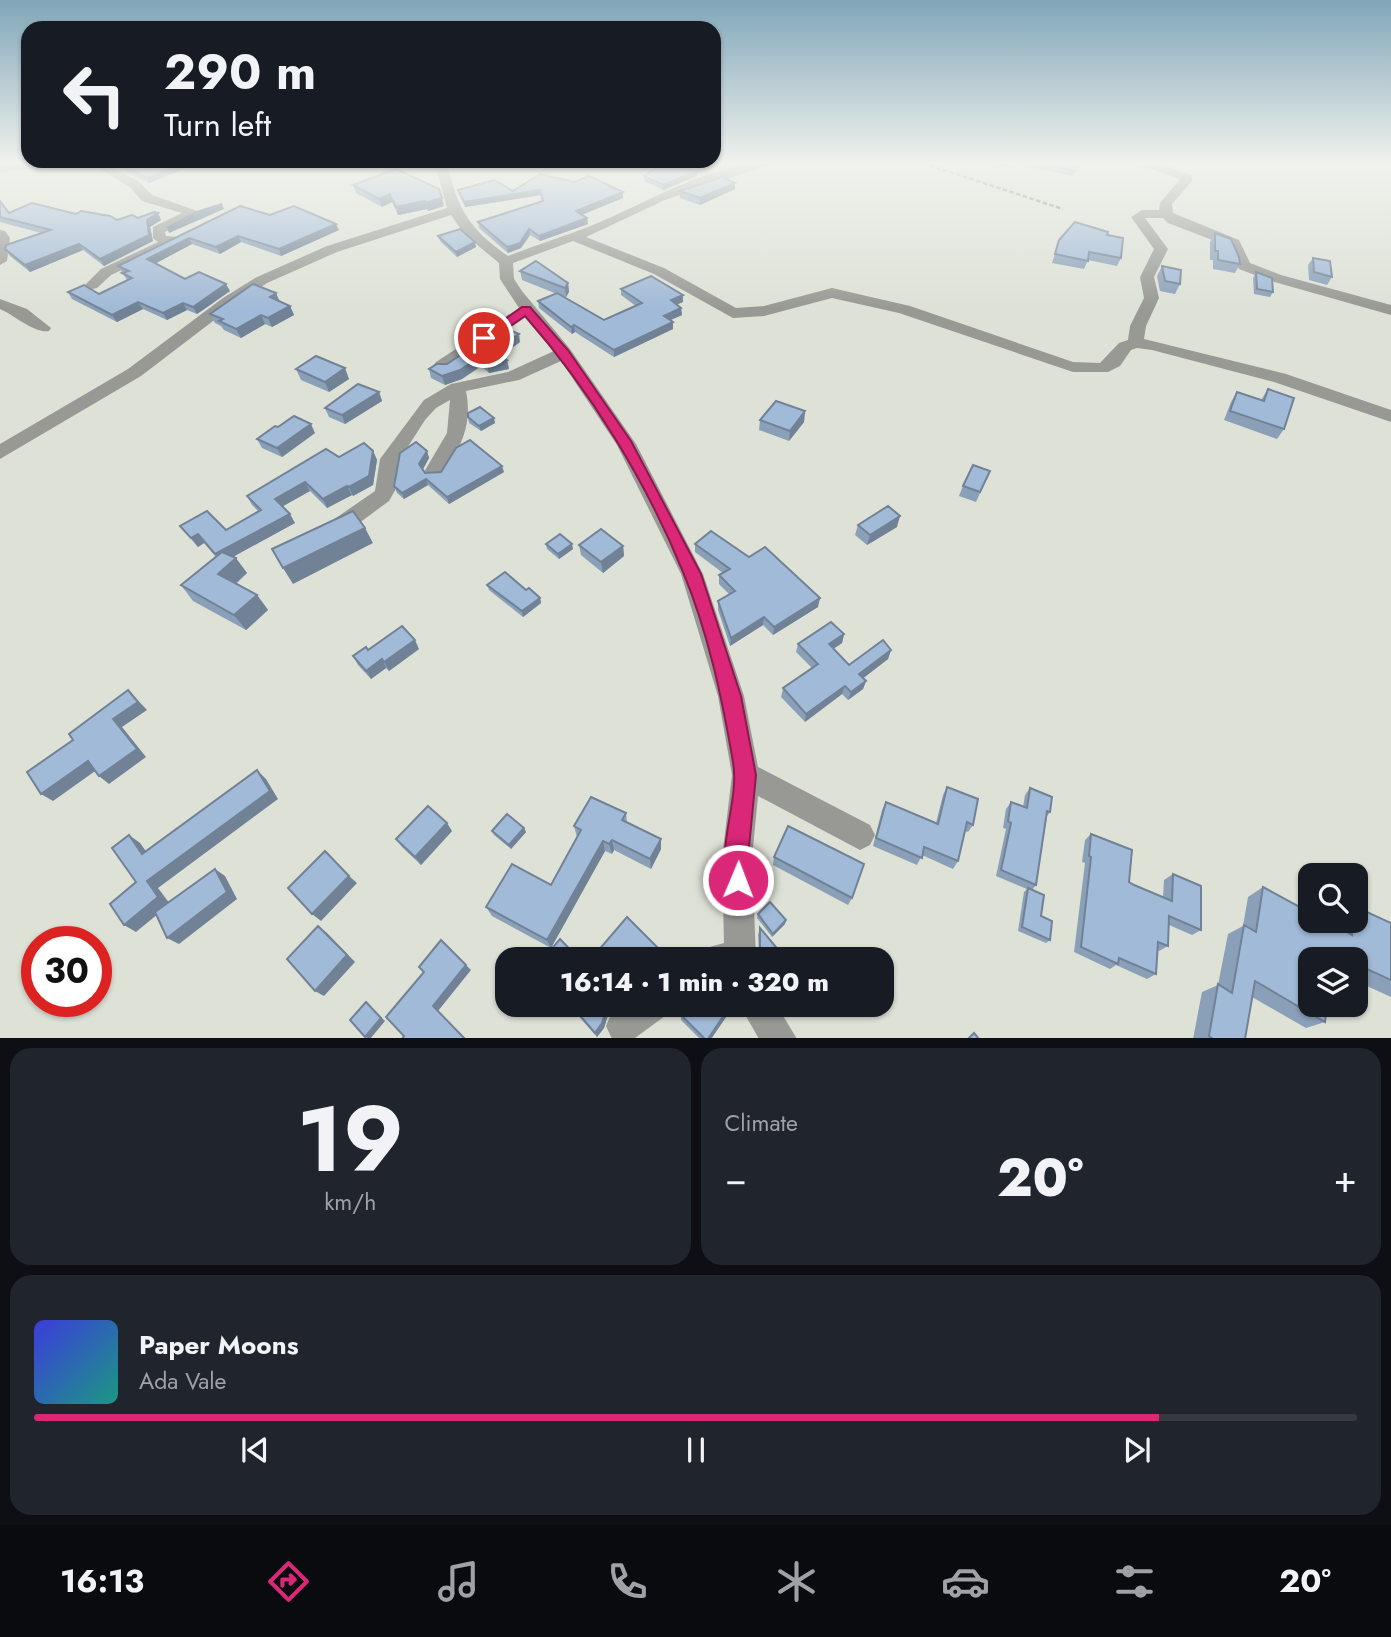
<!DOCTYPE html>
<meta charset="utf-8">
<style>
body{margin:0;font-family:Jost,sans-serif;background:#20242c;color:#f1f3f6;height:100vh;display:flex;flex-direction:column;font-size:26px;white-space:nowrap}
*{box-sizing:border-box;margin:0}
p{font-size:23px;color:#9ea1a6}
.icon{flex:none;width:38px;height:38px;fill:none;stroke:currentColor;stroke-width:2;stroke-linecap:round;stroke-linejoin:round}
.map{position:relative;height:1038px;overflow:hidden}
.sheet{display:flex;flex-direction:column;gap:10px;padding:10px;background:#0d0f14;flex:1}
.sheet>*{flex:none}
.hud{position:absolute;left:21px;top:21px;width:700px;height:147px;border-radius:21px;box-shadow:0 2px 5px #0004;background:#171b24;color:#f1f3f6;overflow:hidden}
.tools{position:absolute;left:1298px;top:863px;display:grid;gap:14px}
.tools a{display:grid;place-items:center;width:70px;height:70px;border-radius:14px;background:#171b24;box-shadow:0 2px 5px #0004;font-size:35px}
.speed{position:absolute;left:21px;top:926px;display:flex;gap:14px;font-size:35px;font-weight:700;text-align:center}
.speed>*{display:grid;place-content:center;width:91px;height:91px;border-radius:50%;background:#171b24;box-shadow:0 2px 5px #0004;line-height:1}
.speed .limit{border:10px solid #d22;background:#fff;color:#111}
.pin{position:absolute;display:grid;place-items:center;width:60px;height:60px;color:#fff;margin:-30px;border:4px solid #fff;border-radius:50%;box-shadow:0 2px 7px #0007}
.me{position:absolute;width:77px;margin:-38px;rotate:1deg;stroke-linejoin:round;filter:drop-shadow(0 0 5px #0008)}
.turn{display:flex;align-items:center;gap:24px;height:147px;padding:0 28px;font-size:32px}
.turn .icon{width:91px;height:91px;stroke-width:2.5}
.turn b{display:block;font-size:49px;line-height:60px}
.big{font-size:52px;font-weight:800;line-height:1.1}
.sheet .widget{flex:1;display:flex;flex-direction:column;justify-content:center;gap:10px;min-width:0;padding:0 24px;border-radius:21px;background:#20242c}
.sheet .dial{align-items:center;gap:0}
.dial b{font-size:91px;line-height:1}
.song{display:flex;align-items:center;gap:21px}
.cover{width:84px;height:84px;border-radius:10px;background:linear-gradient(135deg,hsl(240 70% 55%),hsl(170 70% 35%))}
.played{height:7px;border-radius:4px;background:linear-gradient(90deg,#db2777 85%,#363941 85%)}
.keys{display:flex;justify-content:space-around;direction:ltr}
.heat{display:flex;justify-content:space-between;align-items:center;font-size:38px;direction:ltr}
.sheet .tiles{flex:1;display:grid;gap:10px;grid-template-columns:1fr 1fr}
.widget:last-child{grid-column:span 2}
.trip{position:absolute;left:495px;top:947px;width:399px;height:70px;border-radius:21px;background:#171b24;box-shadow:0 2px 5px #0004;font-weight:800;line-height:70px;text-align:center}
.tab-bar{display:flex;height:112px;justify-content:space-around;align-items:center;background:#090b0e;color:#9ea1a6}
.tab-bar .icon{width:49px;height:49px}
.tab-bar .current{color:#db2777}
.tab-bar b{font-size:32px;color:#f1f3f6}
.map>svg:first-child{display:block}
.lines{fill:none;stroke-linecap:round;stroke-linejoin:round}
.path{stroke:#80837b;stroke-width:2.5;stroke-dasharray:4.5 2.5;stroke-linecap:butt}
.street{fill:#989995;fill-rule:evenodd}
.wall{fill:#8aa0b9}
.shaded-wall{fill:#718296}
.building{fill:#a1bad7;stroke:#718296;stroke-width:2}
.route{fill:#db2777;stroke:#8e194d;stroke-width:2}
</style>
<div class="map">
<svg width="1391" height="1039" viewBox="0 0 1391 1039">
<rect width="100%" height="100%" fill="#dde1d6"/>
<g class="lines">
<polyline class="path" points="923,163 1063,209"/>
<g class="street">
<polygon points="16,163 46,163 40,167 0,173 0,165"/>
<polygon points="90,163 105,163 138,181 152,195 200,212 165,232 166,236 179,237 179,243 111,275 97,288 92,289 85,285 101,269 158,242 153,238 153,227 182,213 142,201 130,187"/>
<path d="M435 163H447C457 208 469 229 508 256 536 245 565 236 593 225 652 201 708 163 774 163L665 200 586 237 664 268 736 308 764 306 832 288 910 306 1073 362 1100 363 1119 343 1128 340 1130 326 1144 298 1140 277 1154 249 1131 217 1142 210H1159L1160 203 1180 179 1133 163H1152L1192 175V181L1172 204 1173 213 1239 240 1250 263 1281 275 1391 305V315L1271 281 1239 269 1228 246 1168 223 1163 218H1145L1168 249 1154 277 1159 298 1146 326 1144 339 1286 374 1391 410V422L1274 382 1152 350 1137 348 1131 350 1120 366 1108 372H1073L899 313 832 298 764 316 733 318 654 274 573 241 513 263 514 279 522 291 570 349 636 444 703 574 744 696 758 767 870 825 875 835 870 845 860 850 758 796 752 858 756 959H701L706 948 724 943 722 858 732 775 718 696 681 574 617 445 561 361 519 380 466 391C473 426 460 449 441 477H427L424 472 447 433 450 400 436 408 425 420 400 459 397 487 389 501 347 532 340 534 333 532 329 526 333 520 375 491 380 459 424 400 451 384 508 372 554 351 526 317 448 370H436L433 366 436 362 519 308 500 279 499 263 464 234 451 215 337 252 267 283 234 305 141 376 0 459V444L128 369 223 298 257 277 327 246 447 208Z"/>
<polygon points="0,230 5,231 10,238 7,261 0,265"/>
<path d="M0 299 27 309 51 328 49 331C35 334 14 315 0 309Z"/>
<polygon points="624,1004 670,1004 665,1016 635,1038 612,1039 606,1026 611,1014"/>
<polygon points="739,1004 776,1004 797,1039 759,1039"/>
</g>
</g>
<g class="wall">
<polygon points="130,163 190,163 191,166 149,183 124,171 122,166"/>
<polygon points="992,163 1081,163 1073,176 1013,163 1009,168 992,165"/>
<polygon points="644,176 697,176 663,190 644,181"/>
<polygon points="353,185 444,206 428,211 427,209 398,215 392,202 382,207 356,193"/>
<polygon points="735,189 700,205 680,198 680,191"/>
<polygon points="458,190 513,191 623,198 582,215 588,224 540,241 530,235 521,248 508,253 479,228 478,222 542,201 541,195 465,207"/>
<polygon points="0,201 9,213 76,214 117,220 138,218 158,213 161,220 150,227 153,241 104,266 83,250 30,272 10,256 5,249 41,233 0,222"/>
<polygon points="240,206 270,215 339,230 281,256 241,242 220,254 192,244 155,263 185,279 230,291 197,314 187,310 167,320 143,309 117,322 72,299 68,292 99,294 127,280 118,266"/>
<polygon points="1215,233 1240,264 1235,273 1213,269 1213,260 1210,260 1210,242"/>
<polygon points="1107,235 1121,258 1117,266 1088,260 1084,269 1052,263 1059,240"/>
<polygon points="438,236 476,247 457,257 440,241"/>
<polygon points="1313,258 1332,277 1327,285 1309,280 1308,265"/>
<polygon points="1162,266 1180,284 1175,294 1160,291 1157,276"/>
<polygon points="520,271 568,283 569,292 566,297 560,295 604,320 636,306 621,295 621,289 683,295 683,302 677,304 681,308 682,315 670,320 673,322 673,329 614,357 575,332 572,334 539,308 538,301 557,294 522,280"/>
<polygon points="1256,272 1273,292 1270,297 1254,294 1253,278"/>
<polygon points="280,302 290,306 294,315 272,327 265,324 241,338 224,330 221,326 215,323 210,314"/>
<polygon points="520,342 501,356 507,360 509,369 489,373 481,366 462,379 445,385 431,378 429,369"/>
<polygon points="296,369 349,379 329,392 301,380"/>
<polygon points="1268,389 1284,429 1277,439 1224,420 1231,402 1237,392 1261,400"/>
<polygon points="379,392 382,401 345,424 329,417 325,408"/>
<polygon points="805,411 804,422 789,441 759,430 760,420"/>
<polygon points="468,417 495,423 481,431 469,423"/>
<polygon points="278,427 315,433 282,457 262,448 257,439"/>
<polygon points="373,451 377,460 373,485 353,496 352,495 327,508 310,491 282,506 295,523 233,556 247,573 236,584 257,595 268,610 246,630 193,601 181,585 216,557 204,543 198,547 180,526 226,530 258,511 252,505 247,496 339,457"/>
<polygon points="427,451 429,458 423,469 425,473 504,472 449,504 428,485 404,499 397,493 394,486"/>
<polygon points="985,482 976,502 959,496 963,486"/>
<polygon points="858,525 897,527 867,545 855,535"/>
<polygon points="546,544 573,549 559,559 547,549"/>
<polygon points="695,544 818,607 773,635 763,625 730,646 718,610 718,601 729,594 719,584 719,575 723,573 695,552"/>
<polygon points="579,545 623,546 624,556 603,573 581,555"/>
<polygon points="487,585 526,590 540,598 541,603 523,617 489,590"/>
<polygon points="844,634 842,643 833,649 849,665 891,650 888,659 863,678 866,681 863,689 848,700 842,694 805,722 781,697 783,688 812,668 796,652 798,644"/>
<polygon points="419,649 389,671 386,668 371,679 358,665 353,656 368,650"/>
<polygon points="947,787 973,825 968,832 965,831 958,861 953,869 922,855 917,865 873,846 882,810 886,802 936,823 943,795"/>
<polygon points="1030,788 1050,812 1047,816 1036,885 1032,890 1050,940 1046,943 1018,931 1024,892 1027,889 996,876 1006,829 1003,828 1006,809 1011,802 1023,807 1025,795"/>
<polygon points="626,813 627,822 661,839 661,849 651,869 614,850 612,854 605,851 551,948 492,916 486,907 551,885 577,837 574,826"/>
<polygon points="452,831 421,865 402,847 396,839"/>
<polygon points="492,831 526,832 511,849 494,835"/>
<polygon points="1091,834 1129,882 1163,897 1164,880 1173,874 1201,930 1192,935 1169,925 1168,946 1159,951 1158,951 1156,974 1147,979 1116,965 1110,969 1074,952 1085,863 1082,862 1085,840"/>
<polygon points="774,857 852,898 848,905 773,865"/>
<polygon points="1263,887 1333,925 1333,920 1356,920 1391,923 1391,997 1356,981 1356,959 1311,959 1325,1022 1306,1028 1252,997 1245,1039 1193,1039 1202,992 1218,985 1228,934 1243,926 1248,897"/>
<polygon points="758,914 785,924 772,937 757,918"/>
<polygon points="760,928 786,959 756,959 757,955 759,954 758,935"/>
<polygon points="568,1004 619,1004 609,1012 604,1028 597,1037"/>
<polygon points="681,1015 726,1017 711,1039 700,1039 681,1020"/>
</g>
<g class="shaded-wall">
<polygon points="186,163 190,163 191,166 149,183 147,178"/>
<polygon points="461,163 472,163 461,166"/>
<polygon points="697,171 697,176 663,190 663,185"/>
<polygon points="735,183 735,189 700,205 700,198"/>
<polygon points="540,190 541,195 465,207 464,202"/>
<polygon points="623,192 623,198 576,217 576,211"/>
<polygon points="390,194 392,202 382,207 379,199"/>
<polygon points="442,198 444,206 428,211 425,203"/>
<polygon points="425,201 427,209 398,215 396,207"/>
<polygon points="222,204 224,209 169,233 167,228"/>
<polygon points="158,213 161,220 150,227 153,241 104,266 100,259 147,220"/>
<polygon points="587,218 588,224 540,241 539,236"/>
<polygon points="336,224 339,230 281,256 279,249"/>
<polygon points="529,229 530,235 521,248 508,253 507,247"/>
<polygon points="238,236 241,242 220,254 216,247"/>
<polygon points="189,238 192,244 151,266 147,259"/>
<polygon points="475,242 476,247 457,257 456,252"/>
<polygon points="79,244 83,250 30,272 25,265"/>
<polygon points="568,283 569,292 566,297 565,288"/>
<polygon points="226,284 230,291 197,314 193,307"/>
<polygon points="276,293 280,302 270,297"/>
<polygon points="683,295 683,302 671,307 671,300"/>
<polygon points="138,302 143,309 117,322 112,315"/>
<polygon points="183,303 187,310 167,320 163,313"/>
<polygon points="290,306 294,315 272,327 268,318"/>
<polygon points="681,308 682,315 664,323 664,316"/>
<polygon points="261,315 265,324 241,338 236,329"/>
<polygon points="673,322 673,329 614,357 614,350"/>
<polygon points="574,325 575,332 572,334 571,327"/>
<polygon points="519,334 520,342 496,359 494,351"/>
<polygon points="478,358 481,366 462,379 445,385 442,376"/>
<polygon points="507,360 509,369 489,373 487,365"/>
<polygon points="345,368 349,379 329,392 325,382"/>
<polygon points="379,392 382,401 345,424 342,415"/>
<polygon points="805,411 804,422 789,441 790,431"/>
<polygon points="494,418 495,423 481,431 479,426"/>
<polygon points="311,424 315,433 282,457 277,448"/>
<polygon points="373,451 377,460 373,485 353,496 349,487"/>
<polygon points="427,451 429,458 422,471 419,464"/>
<polygon points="502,466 504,472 449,504 447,497"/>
<polygon points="426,479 428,485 404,499 402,493"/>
<polygon points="305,482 310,491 280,508 275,499"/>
<polygon points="347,486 352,495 327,508 323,499"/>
<polygon points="290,514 295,523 222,563 215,554"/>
<polygon points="900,516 897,527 867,545 870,535"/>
<polygon points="365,528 373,543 293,584 283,568"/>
<polygon points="198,534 204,543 198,547 191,538"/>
<polygon points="572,544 573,549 559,559 558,554"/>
<polygon points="623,546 624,556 603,573 601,562"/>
<polygon points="236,558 247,573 229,589 218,574"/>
<polygon points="257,595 268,610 246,630 234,615"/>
<polygon points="540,598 541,603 523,617 522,611"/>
<polygon points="820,598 818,607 773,635 774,627"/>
<polygon points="764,617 763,625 730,646 731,638"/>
<polygon points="844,634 842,643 827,653 829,644"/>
<polygon points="415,640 419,649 389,671 384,662"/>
<polygon points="891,650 888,659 857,683 859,674"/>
<polygon points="382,659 386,668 371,679 366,671"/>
<polygon points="866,681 863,689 848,700 851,692"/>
<polygon points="845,686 842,694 805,722 806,714"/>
<polygon points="128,690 147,710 122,727 146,757 109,784 99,776 113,719"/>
<polygon points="88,761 98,769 53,801 41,794"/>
<polygon points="257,770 266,779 278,799 158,888 170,904 136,932 124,925 147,881"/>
<polygon points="447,823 452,831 421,865 415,857"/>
<polygon points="524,828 526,832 511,849 509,845"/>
<polygon points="129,835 140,843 153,861 142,854"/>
<polygon points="661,839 661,849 651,869 650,859"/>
<polygon points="612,840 614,850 612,854 609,844"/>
<polygon points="603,841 605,851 551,948 547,940"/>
<polygon points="215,869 225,876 237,899 179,944 167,938"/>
<polygon points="349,876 357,883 321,921 312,914"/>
<polygon points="786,920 785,924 772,937 773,934"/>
<polygon points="318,926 327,933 355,962 324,996 315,991"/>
<polygon points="466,965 471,970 438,1011 466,1039 465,1039 433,1006"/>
<polygon points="366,1002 385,1021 370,1039 365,1037"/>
<polygon points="610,1004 619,1004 609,1012 604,1028 597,1037 595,1033 607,1007"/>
<polygon points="726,1012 726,1017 711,1039 708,1039"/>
</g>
<g class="building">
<polygon points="130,163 186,163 147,178 122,166"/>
<polygon points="663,163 666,163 697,171 663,185 644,176"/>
<polygon points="1038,163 1080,163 1075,171"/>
<polygon points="396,169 439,189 442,198 425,203 425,201 396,207 390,194 379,199 353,185"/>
<polygon points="540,174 574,182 589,176 623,192 576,211 587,218 539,236 529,229 520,243 507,247 478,222 543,201 540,190 464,202 458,190 494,180 513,191"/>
<polygon points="722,177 735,183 700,198 680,191"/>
<polygon points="0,201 9,213 32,203 76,214 81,211 110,216 117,220 132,215 138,218 154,212 158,213 147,220 149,235 100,259 79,244 25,265 5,249 6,245 51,230 0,217"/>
<polygon points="222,204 167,228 197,212"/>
<polygon points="240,206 270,215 294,206 336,224 279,249 238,236 216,247 189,238 147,259 185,279 199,272 226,284 193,307 183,303 163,313 138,302 112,315 68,292 84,285 99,294 132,278 122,273 129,271 118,266"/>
<polygon points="1075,222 1108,232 1107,235 1123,238 1121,258 1089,252 1088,261 1055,254 1059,240"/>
<polygon points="460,229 475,242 456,252 438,236"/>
<polygon points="1215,233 1231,239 1239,257 1240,264 1218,260 1218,251 1215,251"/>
<polygon points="1313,258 1330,261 1332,277 1314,272"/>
<polygon points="536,261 568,283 565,288 520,271"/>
<polygon points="1162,266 1181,270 1180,284 1165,281"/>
<polygon points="1256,272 1272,278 1273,292 1257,289"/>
<polygon points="651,276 683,295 671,300 681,308 664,316 673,322 614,350 574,325 571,327 538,301 557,293 604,320 642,303 621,289"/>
<polygon points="253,284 276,293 270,297 290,306 268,318 261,315 236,329 219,321 223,319 210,314"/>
<polygon points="502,327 519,334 494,351 507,360 487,365 478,358 460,370 442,376 429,369 437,364 447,364"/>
<polygon points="316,356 345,368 325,382 296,369"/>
<polygon points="358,384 379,392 342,415 325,408"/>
<polygon points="1268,389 1294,398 1284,429 1230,411 1237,392 1264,401"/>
<polygon points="776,401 805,411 790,431 760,420"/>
<polygon points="480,407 494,418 479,426 468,417 468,413"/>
<polygon points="294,416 311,424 277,448 257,439 275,426 278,427"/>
<polygon points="470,440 502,466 447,497 426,479 402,493 394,486 400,453 416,442 427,451 419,464 425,473 441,472 456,448"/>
<polygon points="364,443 373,451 369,476 349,487 347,486 323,499 305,482 275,499 290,514 215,554 198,534 191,538 180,526 207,511 226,530 261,510 247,496 326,449 339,457"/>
<polygon points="973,465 990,471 980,492 963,486"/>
<polygon points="888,506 900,516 870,535 858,525"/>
<polygon points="353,511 365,528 283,568 272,549"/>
<polygon points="601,529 623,546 601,562 579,545"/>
<polygon points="711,531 749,557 765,547 820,598 774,627 764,617 731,638 718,601 735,591 719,575 730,569 695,544"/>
<polygon points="560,534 572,544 558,554 546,544"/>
<polygon points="222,552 236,558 218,574 257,595 234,615 181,585"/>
<polygon points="505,572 526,590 529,588 540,598 522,611 487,585"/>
<polygon points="831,622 844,634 829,644 849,665 883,640 891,650 859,674 866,681 851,692 845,686 806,714 783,688 818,664 798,644"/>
<polygon points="402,626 415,640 384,662 382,659 366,671 353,656 366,647 368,650"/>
<polygon points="128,690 138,702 113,719 137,749 99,776 88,761 41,794 27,772 73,740 69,734"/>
<polygon points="257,770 270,791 147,881 158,897 124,925 110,904 136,882 112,848 129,835 142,854"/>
<polygon points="947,787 978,799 973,825 967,822 958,861 924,847 922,858 876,838 886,802 938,824"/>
<polygon points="1030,788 1052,797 1050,812 1047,811 1036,885 1001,870 1011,823 1008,821 1011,802 1027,808"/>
<polygon points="591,797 626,813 622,820 661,839 650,859 612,840 609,844 603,841 547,940 486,907 512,864 551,885 581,830 574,826"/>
<polygon points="428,806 447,823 415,857 396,839"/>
<polygon points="507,814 524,828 509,845 492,831"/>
<polygon points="788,826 864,864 852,898 774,857"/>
<polygon points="1091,834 1132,850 1129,882 1134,885 1172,901 1173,874 1201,886 1201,930 1169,916 1168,946 1158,942 1156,974 1119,958 1118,964 1081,947 1091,857 1089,856"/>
<polygon points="325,851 349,876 312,914 288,888"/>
<polygon points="215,869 227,892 167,938 155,912"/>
<polygon points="1263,887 1311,913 1311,920 1325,920 1352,935 1351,920 1356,920 1356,907 1391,923 1391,980 1356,964 1356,959 1346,959 1332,952 1331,959 1311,959 1311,1004 1327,1004 1325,1022 1255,981 1245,1039 1213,1039 1209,1036 1218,984 1232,993 1244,925 1256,932"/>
<polygon points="1028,888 1044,895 1041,916 1052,921 1050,940 1022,927"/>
<polygon points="770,902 786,920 773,934 758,914"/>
<polygon points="627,917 667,957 665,959 591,959"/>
<polygon points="318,926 347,955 315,991 287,959"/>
<polygon points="760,928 786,959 760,959 757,955 760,953"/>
<polygon points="560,939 579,959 543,959"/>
<polygon points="441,940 466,965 433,1006 465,1039 402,1039 404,1036 386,1017 424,972 419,967"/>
<polygon points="366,1002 381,1018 365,1037 350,1020"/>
<polygon points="570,1004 610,1004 607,1007 602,1023 595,1033"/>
<polygon points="688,1004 719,1004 726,1012 708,1039 705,1039 681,1015"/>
<polygon points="974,1033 979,1039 968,1039"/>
</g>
<linearGradient id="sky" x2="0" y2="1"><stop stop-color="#80a6b8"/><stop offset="0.53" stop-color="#f0f2ed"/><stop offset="1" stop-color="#f0f2ed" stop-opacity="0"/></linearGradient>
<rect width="1391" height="308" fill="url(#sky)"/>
<path class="route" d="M522 307H530L568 350 631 441 701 574 741 696 756 775 748 858 749 880 746 888 738 891 730 888C714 851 740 801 733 762 722 698 708 632 683 572 646 481 590 390 525 316L489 341 484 342 478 338Z"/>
</svg>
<div class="tools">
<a><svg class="icon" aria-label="search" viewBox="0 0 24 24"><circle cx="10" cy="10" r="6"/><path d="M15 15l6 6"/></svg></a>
<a><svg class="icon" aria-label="layers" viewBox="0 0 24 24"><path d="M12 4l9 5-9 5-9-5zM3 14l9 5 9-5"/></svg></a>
</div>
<div class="speed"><div class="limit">30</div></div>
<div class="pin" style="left:484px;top:338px;background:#d93025"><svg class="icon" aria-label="arrive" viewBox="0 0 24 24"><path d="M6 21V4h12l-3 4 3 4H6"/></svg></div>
<svg class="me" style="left:738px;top:880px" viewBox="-20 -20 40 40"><circle r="17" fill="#db2777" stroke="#fff" stroke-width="3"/><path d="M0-11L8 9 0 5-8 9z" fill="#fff"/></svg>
<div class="trip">16:14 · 1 min · 320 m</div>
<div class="hud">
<div class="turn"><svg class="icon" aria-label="left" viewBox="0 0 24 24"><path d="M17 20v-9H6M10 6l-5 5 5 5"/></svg><div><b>290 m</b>Turn left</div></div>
</div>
</div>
<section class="sheet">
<div class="tiles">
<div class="widget dial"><b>19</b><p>km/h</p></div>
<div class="widget"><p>Climate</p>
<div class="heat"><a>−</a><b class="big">20°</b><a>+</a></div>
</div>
<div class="widget">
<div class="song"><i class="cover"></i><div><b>Paper Moons</b><p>Ada Vale</p></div></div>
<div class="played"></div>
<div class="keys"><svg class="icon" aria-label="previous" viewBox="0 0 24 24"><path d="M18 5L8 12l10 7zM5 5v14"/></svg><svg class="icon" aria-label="pause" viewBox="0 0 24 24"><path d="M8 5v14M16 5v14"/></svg><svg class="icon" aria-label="next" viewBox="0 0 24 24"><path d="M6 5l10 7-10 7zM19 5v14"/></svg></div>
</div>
</div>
</section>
<nav class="tab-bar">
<b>16:13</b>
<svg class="icon current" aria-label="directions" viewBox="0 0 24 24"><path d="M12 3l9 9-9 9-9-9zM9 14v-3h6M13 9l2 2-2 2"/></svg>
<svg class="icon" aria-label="music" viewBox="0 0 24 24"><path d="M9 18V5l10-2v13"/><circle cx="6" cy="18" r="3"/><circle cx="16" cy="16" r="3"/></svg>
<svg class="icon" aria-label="phone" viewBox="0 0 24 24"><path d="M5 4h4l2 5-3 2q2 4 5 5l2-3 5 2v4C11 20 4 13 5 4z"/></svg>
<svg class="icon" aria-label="climate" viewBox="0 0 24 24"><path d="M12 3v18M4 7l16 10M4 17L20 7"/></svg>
<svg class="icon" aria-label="car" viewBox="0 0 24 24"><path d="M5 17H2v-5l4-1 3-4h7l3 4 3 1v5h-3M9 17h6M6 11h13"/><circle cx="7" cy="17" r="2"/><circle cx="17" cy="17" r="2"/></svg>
<svg class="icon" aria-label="filters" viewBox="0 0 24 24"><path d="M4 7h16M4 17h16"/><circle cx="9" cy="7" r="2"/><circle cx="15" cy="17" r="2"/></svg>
<b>20°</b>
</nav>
